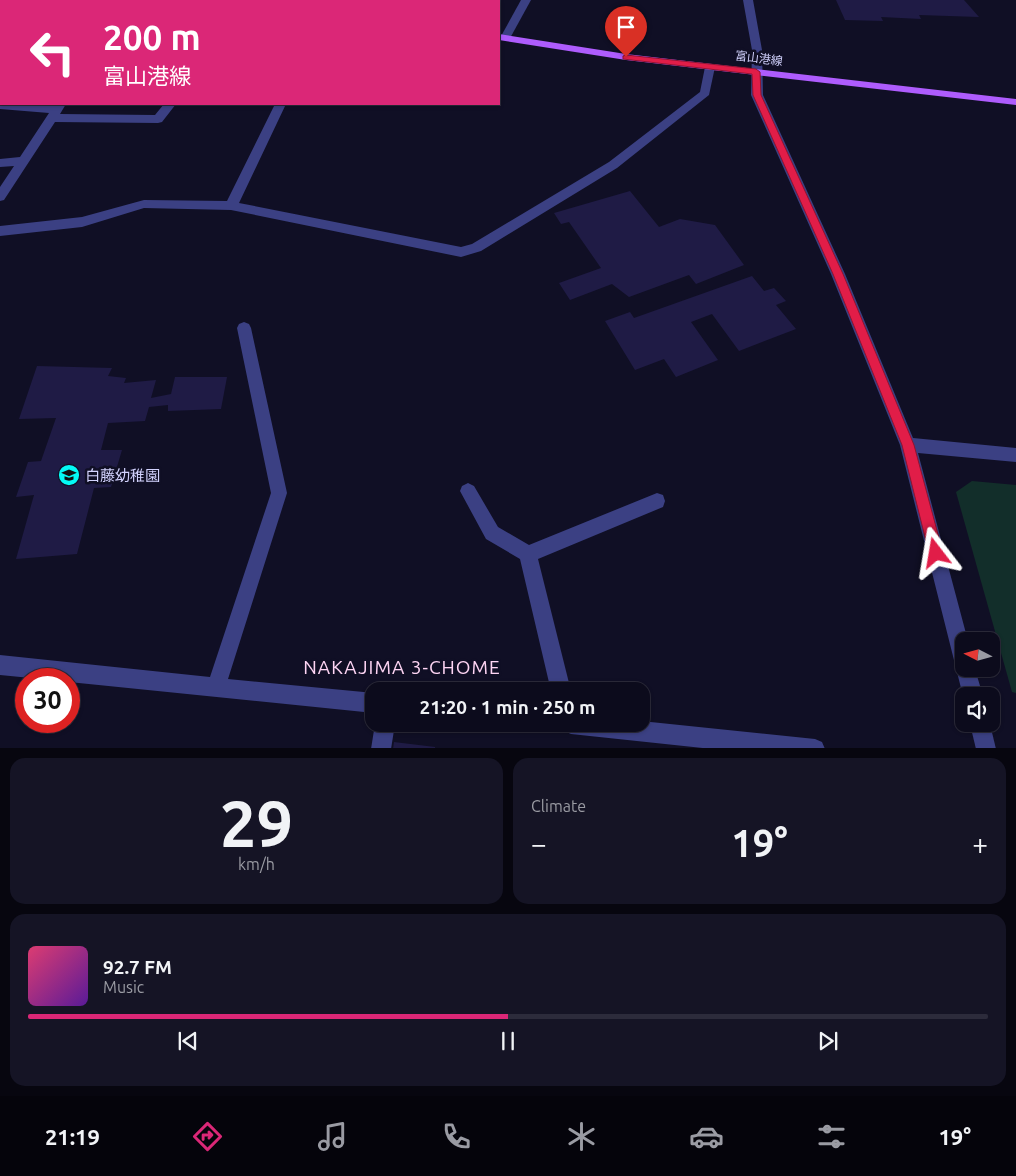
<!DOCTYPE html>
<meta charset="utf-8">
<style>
body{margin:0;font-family:Ubuntu,"Noto Sans JP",sans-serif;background:#151425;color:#f1f3f6;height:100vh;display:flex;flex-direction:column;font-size:19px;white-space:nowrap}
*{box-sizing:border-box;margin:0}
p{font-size:16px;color:#9a9ba3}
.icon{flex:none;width:28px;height:28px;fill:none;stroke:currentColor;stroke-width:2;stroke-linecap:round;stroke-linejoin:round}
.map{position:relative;height:748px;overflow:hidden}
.details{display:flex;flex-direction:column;gap:10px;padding:10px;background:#07060f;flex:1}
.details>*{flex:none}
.top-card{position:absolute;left:0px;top:0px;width:500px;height:105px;box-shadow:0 1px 4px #0004,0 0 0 1px #2c2b3b;background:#db2777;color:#fff;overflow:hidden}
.needle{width:32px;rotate:276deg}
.buttons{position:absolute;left:955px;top:632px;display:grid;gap:10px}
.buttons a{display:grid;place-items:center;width:45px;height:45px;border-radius:10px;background:#0c0b1c;box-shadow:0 1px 4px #0004,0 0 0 1px #2c2b3b;font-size:25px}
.speed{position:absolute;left:15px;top:668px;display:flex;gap:10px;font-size:25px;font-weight:700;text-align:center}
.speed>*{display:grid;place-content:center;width:65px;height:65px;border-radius:50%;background:#0c0b1c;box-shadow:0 1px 4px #0004,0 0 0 1px #2c2b3b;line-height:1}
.speed .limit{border:8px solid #d22;background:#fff;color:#111}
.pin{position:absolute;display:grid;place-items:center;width:42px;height:42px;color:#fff;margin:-51px -21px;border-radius:50% 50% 50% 0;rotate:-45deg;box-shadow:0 0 5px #0007}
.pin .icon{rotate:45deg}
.me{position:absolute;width:55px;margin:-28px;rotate:346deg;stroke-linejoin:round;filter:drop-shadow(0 0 4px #0008)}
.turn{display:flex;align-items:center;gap:18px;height:105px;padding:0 20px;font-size:22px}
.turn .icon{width:65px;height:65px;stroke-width:2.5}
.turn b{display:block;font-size:35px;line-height:42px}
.big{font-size:38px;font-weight:700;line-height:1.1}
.details .tile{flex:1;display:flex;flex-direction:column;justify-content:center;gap:8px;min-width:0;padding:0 18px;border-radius:15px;background:#151425}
.details .dial{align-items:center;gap:0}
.dial b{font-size:65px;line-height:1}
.song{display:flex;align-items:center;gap:15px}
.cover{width:60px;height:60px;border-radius:8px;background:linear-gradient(135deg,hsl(340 70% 55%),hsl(270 70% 35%))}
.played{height:5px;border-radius:2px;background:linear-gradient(90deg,#db2777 50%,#2c2b3b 50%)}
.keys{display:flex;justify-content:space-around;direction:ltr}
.heat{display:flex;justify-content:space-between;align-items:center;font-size:28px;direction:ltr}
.details .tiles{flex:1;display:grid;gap:10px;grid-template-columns:1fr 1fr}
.tile:last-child{grid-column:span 2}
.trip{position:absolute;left:365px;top:682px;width:285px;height:50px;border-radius:15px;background:#0c0b1c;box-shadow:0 1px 4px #0004,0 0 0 1px #2c2b3b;font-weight:700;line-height:50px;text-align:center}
.dock{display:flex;height:80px;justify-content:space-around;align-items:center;background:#05040b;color:#9a9ba3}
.dock .icon{width:35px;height:35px}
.dock .selected{color:#db2777}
.dock b{font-size:22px;color:#f1f3f6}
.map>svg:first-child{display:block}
.green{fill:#122e2a}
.building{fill:#1f1b45}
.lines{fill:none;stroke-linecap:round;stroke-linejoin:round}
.minor{fill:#3b4083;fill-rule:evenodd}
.major{fill:#ae5cfd;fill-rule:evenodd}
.route{fill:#e11d48;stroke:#92132f}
.labels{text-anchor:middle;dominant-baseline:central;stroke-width:5;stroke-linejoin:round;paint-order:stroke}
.far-street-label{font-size:12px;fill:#d3d3fe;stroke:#100f25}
.poi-label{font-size:15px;fill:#d3d3fe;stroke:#100f25;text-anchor:start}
.near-neighbourhood-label{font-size:19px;letter-spacing:1px;fill:#fed5f4;stroke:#100f25}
</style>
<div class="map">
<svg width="1016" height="749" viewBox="0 0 1016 749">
<rect width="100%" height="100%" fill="#100f25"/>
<polygon class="green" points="972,481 1016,485 1016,693 1012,692 956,492"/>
<g class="building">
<polygon points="836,0 964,0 979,17 919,15 921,19 881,17 883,21 845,20"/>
<polygon points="630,191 659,227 680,219 715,225 744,265 696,284 689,275 629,297 612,284 570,300 559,283 601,268 569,222 561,224 554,213"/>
<polygon points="752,276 764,291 774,288 786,301 776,305 796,329 739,351 712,314 691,322 718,360 676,377 664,359 635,370 605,321 630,312 634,318"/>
<polygon points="37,366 112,368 108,376 126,378 124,383 156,380 151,398 171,394 175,377 227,377 221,409 168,411 168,405 149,407 145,421 108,423 101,450 122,450 111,487 94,488 77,554 16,559 34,495 16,497 28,462 41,461 56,418 19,419"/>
<polygon points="394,742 435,747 435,749 393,749"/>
</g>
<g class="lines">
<g class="minor">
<polygon points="521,0 531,0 509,40 501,40 500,38"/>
<polygon points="743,0 753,0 762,50 763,95 845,274 913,438 1016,448 1016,462 918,453 968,641 964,641 964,669 975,669 983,696 963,696 900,445 831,274 751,95 752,50"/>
<rect x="0" y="9" width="1" height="6"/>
<polygon points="710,64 715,67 709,95 617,168 481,251 461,257 231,210 144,208 82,227 0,236 0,226 82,217 144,200 227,201 275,104 286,104 239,203 461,247 472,244 609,162 700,92 705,67"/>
<polygon points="0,101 1,104 54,106 56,104 66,104 60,114 155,115 164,104 176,104 162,122 158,123 55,122 4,200 0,201 0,187 14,166 0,167 0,159 20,157 49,113 0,109"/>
<polygon points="244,322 249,324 251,328 287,493 228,679 374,693 374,713 69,682 69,679 41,679 0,675 0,655 210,677 271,493 237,328 239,324"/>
<polygon points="468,483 474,486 498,527 529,545 657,493 663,495 665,501 663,507 538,559 571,691 551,691 520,559 486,539 460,491 462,486"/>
<polygon points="641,721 815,739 822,742 825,749 712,749 571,734 564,731 561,724 641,724"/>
<polygon points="375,724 395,724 391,749 371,749"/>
<polygon points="970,724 990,724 996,749 976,749"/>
</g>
<g class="major">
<polygon points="305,0 322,0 323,1 306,1"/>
<polygon points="499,34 626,54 1016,99 1016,105 626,60 499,40"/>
</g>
</g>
<polygon class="route" points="626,55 756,69 760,72 761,95 843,274 914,445 943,553 941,558 936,560 931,558 929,553 902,445 833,274 753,95 752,74 623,59 623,56"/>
<defs>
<g id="school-disc" transform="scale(1.125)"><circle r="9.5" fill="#04faf5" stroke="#100f25"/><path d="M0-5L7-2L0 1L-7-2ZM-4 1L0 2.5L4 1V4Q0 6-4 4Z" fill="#111"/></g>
</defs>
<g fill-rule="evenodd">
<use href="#school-disc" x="69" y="475"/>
</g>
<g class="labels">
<g class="far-street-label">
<text transform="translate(759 58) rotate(7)">富山港線</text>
</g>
<g class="poi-label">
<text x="85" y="475">白藤幼稚園</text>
</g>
<g class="near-neighbourhood-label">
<text x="402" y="667">NAKAJIMA 3-CHOME</text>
</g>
</g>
</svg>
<div class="buttons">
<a><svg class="needle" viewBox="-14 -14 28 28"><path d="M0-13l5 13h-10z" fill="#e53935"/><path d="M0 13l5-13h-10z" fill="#9a9ba3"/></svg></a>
<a><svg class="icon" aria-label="sound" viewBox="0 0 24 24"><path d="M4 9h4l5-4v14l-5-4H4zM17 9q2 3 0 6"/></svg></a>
</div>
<div class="speed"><div class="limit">30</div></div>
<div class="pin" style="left:626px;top:57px;background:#d93025"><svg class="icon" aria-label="arrive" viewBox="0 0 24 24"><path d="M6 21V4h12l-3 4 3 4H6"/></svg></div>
<svg class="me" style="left:936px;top:553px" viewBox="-20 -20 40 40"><path d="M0-17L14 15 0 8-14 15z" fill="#e11d48" stroke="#fff" stroke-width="4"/></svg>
<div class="trip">21:20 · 1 min · 250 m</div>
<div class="top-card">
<div class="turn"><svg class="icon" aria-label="left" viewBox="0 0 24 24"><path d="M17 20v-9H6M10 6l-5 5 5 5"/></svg><div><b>200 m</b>富山港線</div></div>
</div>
</div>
<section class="details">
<div class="tiles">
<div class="tile dial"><b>29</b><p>km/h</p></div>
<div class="tile"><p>Climate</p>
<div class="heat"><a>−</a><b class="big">19°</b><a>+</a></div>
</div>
<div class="tile">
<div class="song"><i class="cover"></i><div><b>92.7 FM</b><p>Music</p></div></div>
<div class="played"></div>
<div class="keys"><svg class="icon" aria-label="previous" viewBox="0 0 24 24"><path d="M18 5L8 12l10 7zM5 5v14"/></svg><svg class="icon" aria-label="pause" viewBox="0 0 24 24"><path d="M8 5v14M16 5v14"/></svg><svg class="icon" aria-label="next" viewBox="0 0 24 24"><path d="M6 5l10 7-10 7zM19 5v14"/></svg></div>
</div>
</div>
</section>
<nav class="dock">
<b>21:19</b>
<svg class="icon selected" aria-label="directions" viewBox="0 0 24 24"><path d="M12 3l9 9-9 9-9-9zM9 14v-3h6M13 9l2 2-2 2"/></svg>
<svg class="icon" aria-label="music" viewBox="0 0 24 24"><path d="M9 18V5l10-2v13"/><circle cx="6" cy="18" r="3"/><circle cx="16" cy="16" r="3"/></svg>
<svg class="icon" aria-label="phone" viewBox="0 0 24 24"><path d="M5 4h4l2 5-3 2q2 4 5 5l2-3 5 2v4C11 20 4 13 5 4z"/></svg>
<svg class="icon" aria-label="climate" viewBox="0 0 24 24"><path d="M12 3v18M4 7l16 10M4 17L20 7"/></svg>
<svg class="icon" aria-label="car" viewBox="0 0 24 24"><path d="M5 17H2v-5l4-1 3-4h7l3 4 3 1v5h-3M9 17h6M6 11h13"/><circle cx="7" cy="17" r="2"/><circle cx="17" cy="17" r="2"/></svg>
<svg class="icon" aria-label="filters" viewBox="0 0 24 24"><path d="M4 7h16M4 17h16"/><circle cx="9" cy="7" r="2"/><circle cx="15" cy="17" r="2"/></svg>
<b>19°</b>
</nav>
